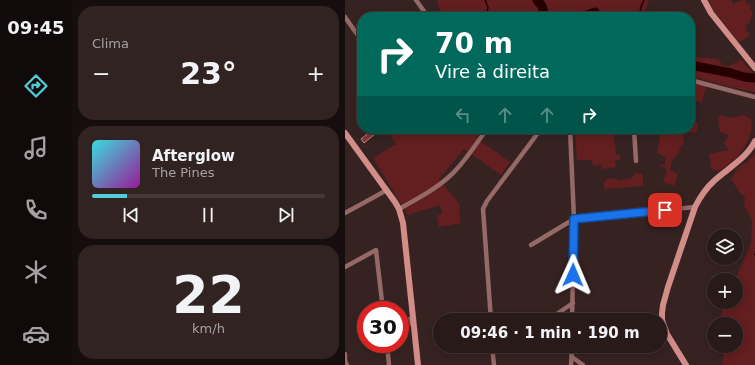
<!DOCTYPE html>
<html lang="pt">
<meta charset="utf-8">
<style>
body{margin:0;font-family:"DejaVu Sans",sans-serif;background:#302322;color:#f1f3f6;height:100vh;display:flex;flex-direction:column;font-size:15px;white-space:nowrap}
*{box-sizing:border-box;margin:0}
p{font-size:13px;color:#a5a1a2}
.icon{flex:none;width:22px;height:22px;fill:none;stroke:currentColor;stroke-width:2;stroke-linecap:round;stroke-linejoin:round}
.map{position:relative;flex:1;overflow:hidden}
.sheet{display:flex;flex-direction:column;gap:6px;padding:6px;background:#160e0e;width:273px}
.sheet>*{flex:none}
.guide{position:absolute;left:12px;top:12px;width:338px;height:122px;border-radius:16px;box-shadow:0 2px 10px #0003,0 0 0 1px #443838;background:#00695c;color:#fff;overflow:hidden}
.buttons{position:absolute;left:362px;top:229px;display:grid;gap:8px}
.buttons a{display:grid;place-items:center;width:36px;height:36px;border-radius:50%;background:#281a19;box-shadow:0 2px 10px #0003,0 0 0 1px #443838;font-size:20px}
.speed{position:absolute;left:12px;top:301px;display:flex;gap:8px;font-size:20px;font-weight:700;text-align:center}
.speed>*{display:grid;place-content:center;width:52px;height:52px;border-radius:50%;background:#281a19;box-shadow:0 2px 10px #0003,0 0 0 1px #443838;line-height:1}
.speed .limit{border:6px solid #d22;background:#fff;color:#111}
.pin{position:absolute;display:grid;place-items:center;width:34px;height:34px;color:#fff;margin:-17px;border-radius:8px;box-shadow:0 2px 6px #0006}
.me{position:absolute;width:44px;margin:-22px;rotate:1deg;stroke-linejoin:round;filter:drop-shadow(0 0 3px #0008)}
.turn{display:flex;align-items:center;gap:14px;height:84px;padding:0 12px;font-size:18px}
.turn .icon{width:52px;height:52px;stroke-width:2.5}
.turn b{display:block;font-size:28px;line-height:34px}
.lanes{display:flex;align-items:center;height:38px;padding:0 12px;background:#0003;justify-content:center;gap:20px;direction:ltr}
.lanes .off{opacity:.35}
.big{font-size:30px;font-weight:800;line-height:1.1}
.sheet .card{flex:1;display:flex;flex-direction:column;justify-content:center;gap:6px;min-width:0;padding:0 14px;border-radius:16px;background:#302322}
.sheet .dial{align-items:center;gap:0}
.dial b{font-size:52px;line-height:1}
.song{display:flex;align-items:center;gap:12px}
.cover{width:48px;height:48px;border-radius:6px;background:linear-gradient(135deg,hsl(180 70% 55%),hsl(300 70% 35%))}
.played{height:4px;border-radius:2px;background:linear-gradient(90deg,#52ccd6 15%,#443838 15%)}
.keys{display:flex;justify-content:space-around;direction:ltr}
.heat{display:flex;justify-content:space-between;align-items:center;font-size:22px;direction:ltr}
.trip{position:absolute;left:88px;top:313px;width:234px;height:40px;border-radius:20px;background:#281a19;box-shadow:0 2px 10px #0003,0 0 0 1px #443838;font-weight:800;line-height:40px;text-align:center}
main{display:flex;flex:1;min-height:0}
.dock{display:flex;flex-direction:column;width:72px;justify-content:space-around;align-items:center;background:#100a0a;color:#a5a1a2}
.dock .icon{width:28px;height:28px}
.dock .selected{color:#52ccd6}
.dock b{font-size:18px;color:#f1f3f6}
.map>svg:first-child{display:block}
.green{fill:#631e1f}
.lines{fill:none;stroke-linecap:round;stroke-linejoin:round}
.stream{stroke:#260001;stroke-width:1.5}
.river{stroke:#260001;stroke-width:9}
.building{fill:#8f3333;stroke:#a38b89}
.street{stroke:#956966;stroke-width:4.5}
.secondary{stroke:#d28d89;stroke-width:6}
.route-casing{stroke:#114b97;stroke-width:10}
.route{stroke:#1a73e8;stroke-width:7}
</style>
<main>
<nav class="dock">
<b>09:45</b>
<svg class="icon selected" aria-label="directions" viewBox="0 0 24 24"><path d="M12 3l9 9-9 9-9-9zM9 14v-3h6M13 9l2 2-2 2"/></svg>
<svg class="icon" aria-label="music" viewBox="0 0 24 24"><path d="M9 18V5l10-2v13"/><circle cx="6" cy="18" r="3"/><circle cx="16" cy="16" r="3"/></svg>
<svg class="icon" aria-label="phone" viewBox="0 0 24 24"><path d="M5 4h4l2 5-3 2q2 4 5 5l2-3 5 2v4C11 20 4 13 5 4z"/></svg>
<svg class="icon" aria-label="climate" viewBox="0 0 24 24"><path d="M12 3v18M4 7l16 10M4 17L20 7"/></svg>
<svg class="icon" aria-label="car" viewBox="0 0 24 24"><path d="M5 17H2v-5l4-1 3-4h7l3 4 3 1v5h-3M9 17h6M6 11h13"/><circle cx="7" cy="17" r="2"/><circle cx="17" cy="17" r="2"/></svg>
</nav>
<section class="sheet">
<div class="card"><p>Clima</p>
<div class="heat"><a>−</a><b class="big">23°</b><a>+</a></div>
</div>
<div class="card">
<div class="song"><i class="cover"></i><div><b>Afterglow</b><p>The Pines</p></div></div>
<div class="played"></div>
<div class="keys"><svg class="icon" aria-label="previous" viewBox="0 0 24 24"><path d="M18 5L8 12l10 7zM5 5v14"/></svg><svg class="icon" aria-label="pause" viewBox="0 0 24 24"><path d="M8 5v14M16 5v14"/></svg><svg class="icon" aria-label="next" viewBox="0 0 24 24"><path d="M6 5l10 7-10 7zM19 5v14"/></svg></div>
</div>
<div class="card dial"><b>22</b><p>km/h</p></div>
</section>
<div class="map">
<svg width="410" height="365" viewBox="0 0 410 365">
<rect width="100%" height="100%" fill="#362321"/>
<g class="green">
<polygon points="92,0 304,0 300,11 299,17 96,17"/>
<polygon points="364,0 386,0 388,4 397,0 400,0 402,4 404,3 406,6 405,9 407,12 407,15 406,16 405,23 401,24 401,29 405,36 394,42 369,11"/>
<polygon points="345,53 354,58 362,58 373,59 377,64 382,67 396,60 407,72 410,78 410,92 385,87 345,76"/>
<polygon points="345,83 361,86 357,102 345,100"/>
<path d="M376 115 385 118 398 115 406 119C410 140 391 162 373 171L365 168 366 163 364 154 383 150 379 143 384 135 375 132 373 117Z"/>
<polygon points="345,120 353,123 352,130 350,133 338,131 339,144 336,146 333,154 327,160 325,170 333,174 329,186 318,182 322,170 314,164 320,165 320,157 312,153 316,129 345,129"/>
<polygon points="42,129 138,129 131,138 165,162 156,175 119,149 94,179 115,205 114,211 116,223 94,227 92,216 97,213 95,205 63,215 28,158 51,144"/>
<polygon points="230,129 268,129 271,155 275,155 275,160 270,160 271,167 257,169 256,165 248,166 247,160 232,160"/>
<path d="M410 154V365H377L379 354 370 348 363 350 369 334V346H391V324H373L380 302H391V280H390L406 244 407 220 399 205 400 197C392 191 392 187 386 179L392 169 403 161Z"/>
<polygon points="291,173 297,174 298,177 298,186 259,189 259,182 261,181 261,179 272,178 272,181 287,178"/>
</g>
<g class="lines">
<g class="stream">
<polyline points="140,0 143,7 141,17"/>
<polyline points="294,17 296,7 299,0"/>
<polyline points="410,255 410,254"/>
</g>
<g class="river">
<polyline points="192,0 197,6 199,13 204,17"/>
<polyline points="221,17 242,15 250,12 253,17"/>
<polyline points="345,65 386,73 399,77 409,78"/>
</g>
</g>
<polygon class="building" points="27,130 30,134 19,143 16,139"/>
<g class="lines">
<g class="street">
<polyline points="71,0 83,17"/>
<polyline points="0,17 17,41"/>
<polyline points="345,80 410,97"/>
<polyline points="225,129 229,219 227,320"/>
<polyline points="289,129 291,161"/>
<path d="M54 209C72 199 91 189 106 175 120 162 130 145 142 129"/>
<polyline points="0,213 42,190"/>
<polyline points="186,245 229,219 350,207"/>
<polyline points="0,267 31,250 38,310"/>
<polyline points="55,320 69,319"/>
<polyline points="146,320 138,209 142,201 196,129"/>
<polyline points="203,320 228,303"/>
<polyline points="55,324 69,323"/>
<polyline points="42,344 44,365"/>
<polyline points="147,346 149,365"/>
<polyline points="0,354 0,361 2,365"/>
<polyline points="227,357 238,365"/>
<polyline points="226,365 227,346"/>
</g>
<g class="secondary">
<polyline points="359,0 366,13 410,68"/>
<polyline points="0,133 50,202 54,209 58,223 73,365"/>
<path d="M341 365 322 334 317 320V313L318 305 323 287 350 207C355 197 361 188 370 180 383 168 402 158 410 141"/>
</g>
</g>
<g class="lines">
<g class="route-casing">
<polyline id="route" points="228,275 229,219 320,210"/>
</g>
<use href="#route" class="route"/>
</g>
</svg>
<div class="buttons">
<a><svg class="icon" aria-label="layers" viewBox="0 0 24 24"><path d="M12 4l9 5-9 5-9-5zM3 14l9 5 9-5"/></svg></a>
<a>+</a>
<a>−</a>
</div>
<div class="speed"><div class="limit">30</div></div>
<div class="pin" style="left:320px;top:210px;background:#d93025"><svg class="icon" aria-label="arrive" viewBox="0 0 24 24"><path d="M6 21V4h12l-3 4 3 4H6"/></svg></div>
<svg class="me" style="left:228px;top:275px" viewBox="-20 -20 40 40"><path d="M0-17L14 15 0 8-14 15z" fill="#1a73e8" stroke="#fff" stroke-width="4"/></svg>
<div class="trip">09:46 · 1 min · 190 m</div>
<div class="guide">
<div class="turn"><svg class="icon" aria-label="right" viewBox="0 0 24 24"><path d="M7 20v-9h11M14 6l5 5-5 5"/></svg><div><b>70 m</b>Vire à direita</div></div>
<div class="lanes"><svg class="icon off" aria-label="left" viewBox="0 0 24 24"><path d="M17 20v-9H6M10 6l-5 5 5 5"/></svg><svg class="icon off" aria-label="ahead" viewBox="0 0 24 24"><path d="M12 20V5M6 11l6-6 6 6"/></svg><svg class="icon off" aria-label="ahead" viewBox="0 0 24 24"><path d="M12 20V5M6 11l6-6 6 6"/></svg><svg class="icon" aria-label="right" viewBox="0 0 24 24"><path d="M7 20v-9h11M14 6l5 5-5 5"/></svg></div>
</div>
</div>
</main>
